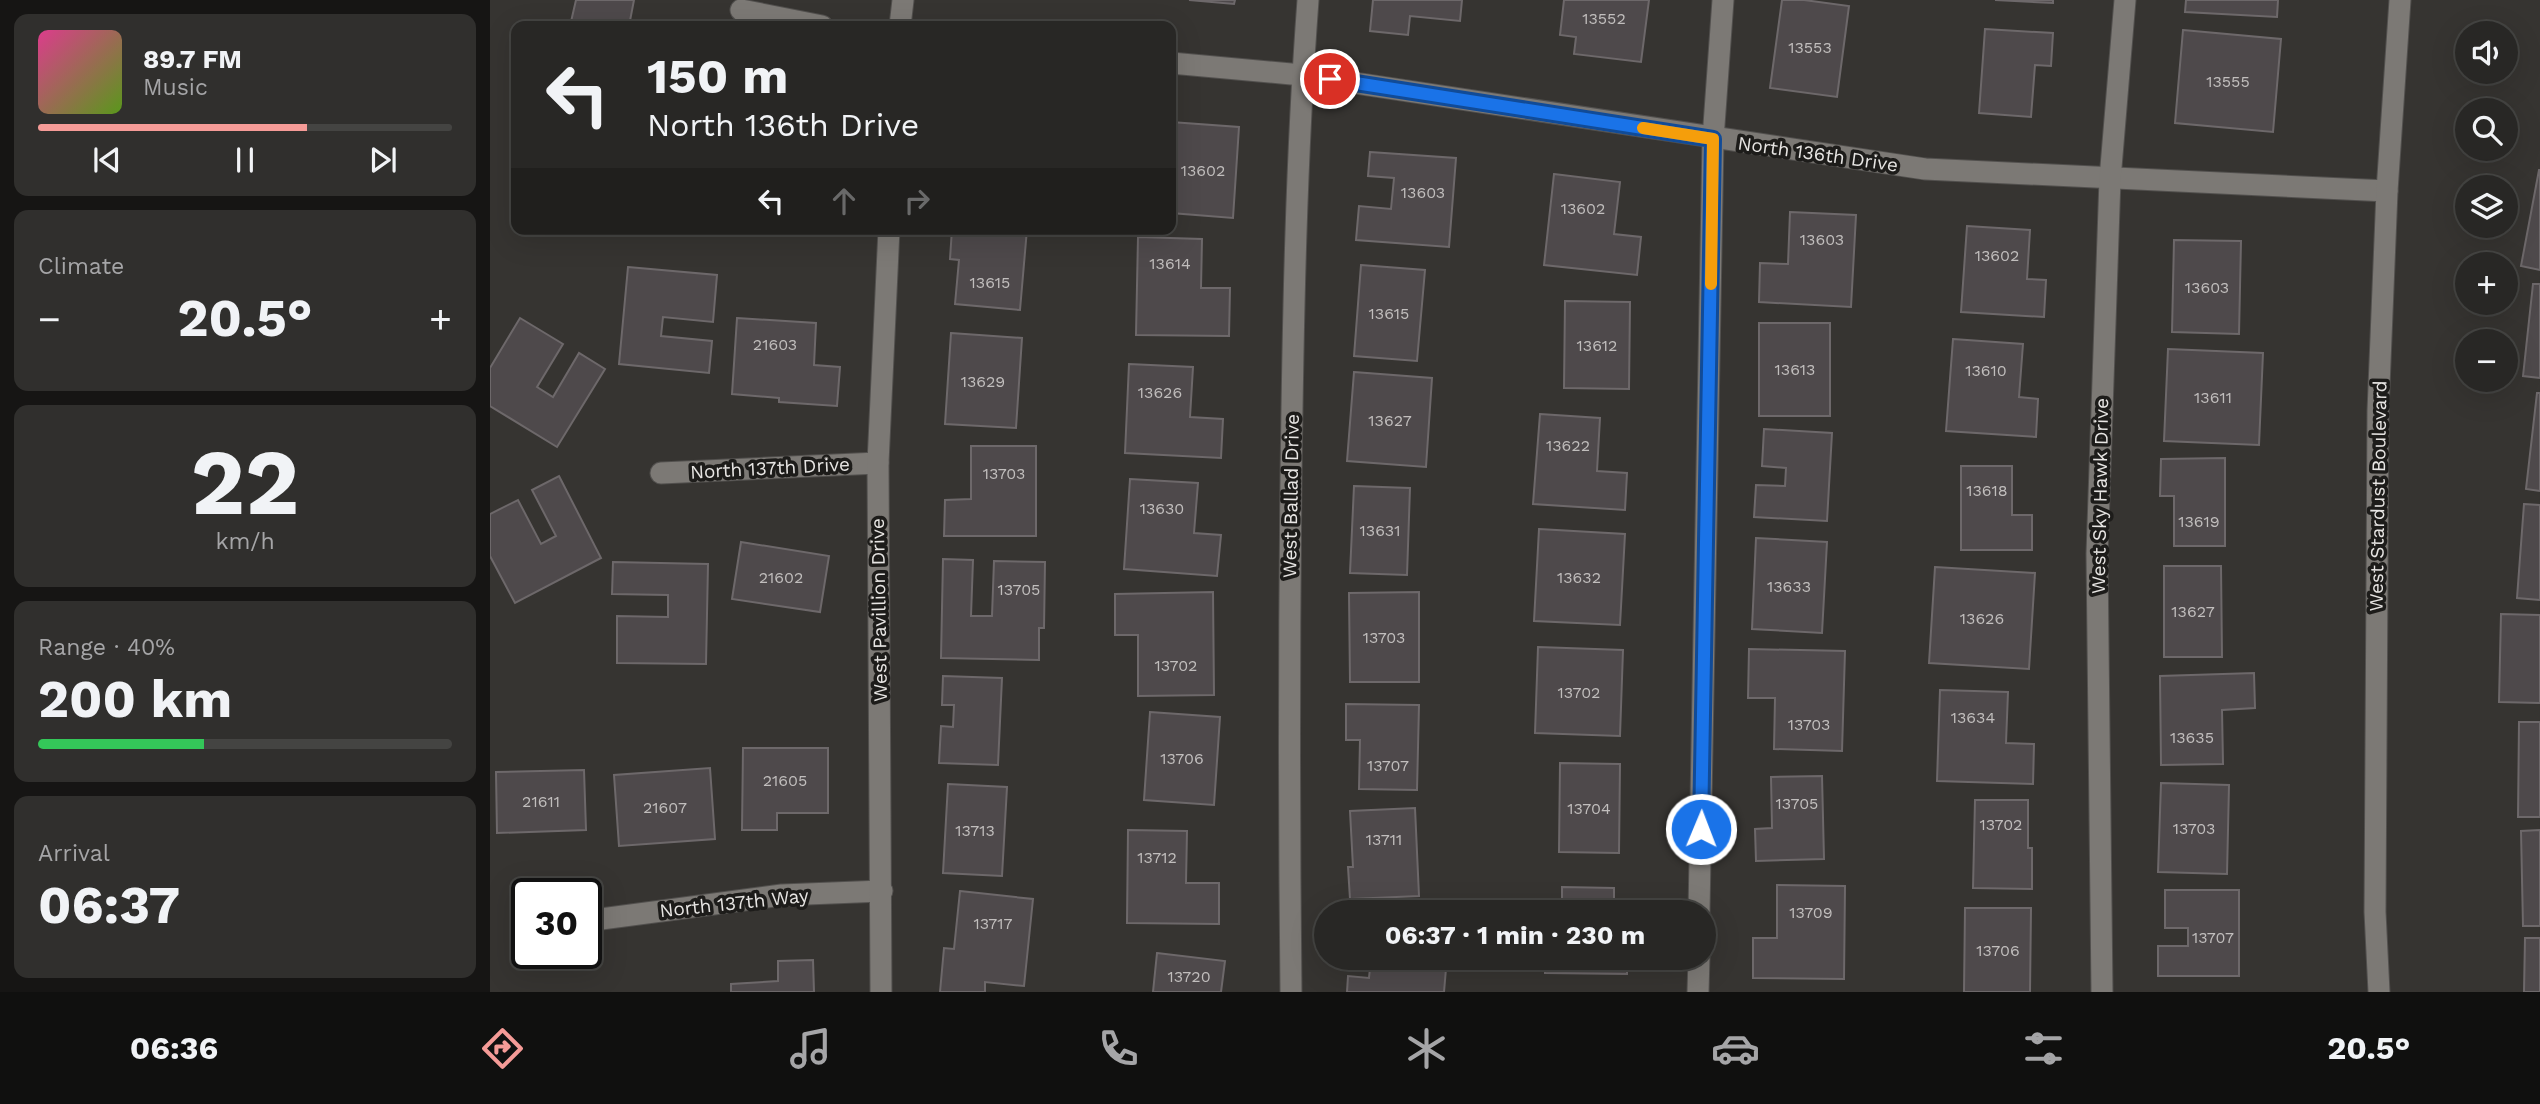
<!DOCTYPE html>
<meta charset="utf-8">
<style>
body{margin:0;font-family:"Work Sans",sans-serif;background:#302f2d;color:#f1f3f6;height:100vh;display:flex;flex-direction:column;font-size:26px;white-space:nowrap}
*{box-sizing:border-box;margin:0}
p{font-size:23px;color:#a5a5a7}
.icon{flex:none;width:38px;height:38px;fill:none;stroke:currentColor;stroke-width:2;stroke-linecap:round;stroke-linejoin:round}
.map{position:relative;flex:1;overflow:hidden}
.sheet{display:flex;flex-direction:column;gap:14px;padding:14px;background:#161514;width:490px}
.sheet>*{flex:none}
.guide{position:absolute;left:21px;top:21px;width:665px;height:214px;border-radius:14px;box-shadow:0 7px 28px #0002,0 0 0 2px #444442;background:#282725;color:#f1f3f6;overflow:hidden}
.controls{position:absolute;left:1965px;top:21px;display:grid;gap:14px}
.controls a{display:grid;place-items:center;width:63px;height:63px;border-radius:50%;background:#282725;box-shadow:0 7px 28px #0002,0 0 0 2px #444442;font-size:35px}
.speed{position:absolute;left:21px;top:878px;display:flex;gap:14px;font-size:35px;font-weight:700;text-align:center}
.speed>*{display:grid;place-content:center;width:91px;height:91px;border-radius:50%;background:#282725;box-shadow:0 7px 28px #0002,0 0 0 2px #444442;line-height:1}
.speed .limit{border:4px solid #111;border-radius:10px;background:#fff;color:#111}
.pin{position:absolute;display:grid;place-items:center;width:60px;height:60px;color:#fff;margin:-30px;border:4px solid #fff;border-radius:50%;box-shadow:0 2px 7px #0007}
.me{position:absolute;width:77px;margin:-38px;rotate:1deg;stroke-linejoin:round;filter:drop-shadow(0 0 5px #0008)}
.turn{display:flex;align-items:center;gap:24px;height:147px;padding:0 21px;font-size:32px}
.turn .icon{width:91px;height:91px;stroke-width:2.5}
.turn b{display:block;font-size:49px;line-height:60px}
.lanes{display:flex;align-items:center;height:66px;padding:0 21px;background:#0003;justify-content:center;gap:35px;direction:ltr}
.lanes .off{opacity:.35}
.big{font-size:52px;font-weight:700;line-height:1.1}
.sheet .card{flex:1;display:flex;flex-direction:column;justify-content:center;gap:10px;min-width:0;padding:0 24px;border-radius:14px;background:#302f2d}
.sheet .dial{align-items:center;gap:0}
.dial b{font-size:91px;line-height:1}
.song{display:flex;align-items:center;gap:21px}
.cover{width:84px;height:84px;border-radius:10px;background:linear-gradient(135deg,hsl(330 70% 55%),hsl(90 70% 35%))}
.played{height:7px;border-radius:4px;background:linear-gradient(90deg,#f59b97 65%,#444442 65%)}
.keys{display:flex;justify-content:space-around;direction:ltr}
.heat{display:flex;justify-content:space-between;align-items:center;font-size:38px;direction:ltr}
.charge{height:10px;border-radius:5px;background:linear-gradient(90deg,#34c759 40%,#444442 0)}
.trip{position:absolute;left:824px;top:900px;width:402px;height:70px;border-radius:35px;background:#282725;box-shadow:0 7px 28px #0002,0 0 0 2px #444442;font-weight:700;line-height:70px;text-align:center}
.tabs{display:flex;height:112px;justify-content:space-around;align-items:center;background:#10100f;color:#a5a5a7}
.tabs .icon{width:49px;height:49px}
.tabs .on{color:#f59b97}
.tabs b{font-size:32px;color:#f1f3f6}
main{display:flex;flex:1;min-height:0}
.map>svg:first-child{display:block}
.building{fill:#4e494b;stroke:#6d686a;stroke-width:2}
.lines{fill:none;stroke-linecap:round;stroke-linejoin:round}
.minor-casing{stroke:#52504e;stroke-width:23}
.minor{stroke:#7c7975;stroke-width:21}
.route-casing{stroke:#114b97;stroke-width:18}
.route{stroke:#1a73e8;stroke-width:12}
.slow{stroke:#f59e0b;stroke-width:12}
.labels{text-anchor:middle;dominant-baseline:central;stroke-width:7;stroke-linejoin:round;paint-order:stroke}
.number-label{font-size:16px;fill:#c1bebd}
.street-label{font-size:19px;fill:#e7e5e3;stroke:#1d1c1a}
</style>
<main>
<section class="sheet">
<div class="card">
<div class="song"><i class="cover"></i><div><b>89.7 FM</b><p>Music</p></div></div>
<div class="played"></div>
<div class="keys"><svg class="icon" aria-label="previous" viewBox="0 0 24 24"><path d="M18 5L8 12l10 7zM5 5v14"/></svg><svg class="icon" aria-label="pause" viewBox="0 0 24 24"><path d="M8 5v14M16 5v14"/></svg><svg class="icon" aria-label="next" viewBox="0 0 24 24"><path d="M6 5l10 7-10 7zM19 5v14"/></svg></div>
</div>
<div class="card"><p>Climate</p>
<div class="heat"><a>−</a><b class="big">20.5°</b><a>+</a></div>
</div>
<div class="card dial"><b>22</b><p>km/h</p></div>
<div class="card"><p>Range · 40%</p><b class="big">200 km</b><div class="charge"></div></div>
<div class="card"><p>Arrival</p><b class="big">06:37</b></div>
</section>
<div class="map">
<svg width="2050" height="992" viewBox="0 0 2050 992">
<rect width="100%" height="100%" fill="#363431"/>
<g class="building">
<polygon points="86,0 144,0 139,26 80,26"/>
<polygon points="699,0 745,0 744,4"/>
<polygon points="883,0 972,0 970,21 920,16 918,35 880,31"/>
<polygon points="1074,0 1159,0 1151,62 1084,54 1086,37 1070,35"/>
<polygon points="1292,0 1314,0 1359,6 1347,97 1280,88"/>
<polygon points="1505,0 1563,0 1563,3"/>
<polygon points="1696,0 1788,0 1787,17 1695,12"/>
<polygon points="1495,29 1563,33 1561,66 1545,65 1541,117 1489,113"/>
<polygon points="1693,30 1791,39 1783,132 1685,123"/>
<polygon points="681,122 749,127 743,218 681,213"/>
<polygon points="880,152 966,158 959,247 866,240 869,206 901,209 904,178 878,176"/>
<polygon points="2049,170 2050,170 2050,270 2031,266"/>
<polygon points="1064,174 1130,182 1124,234 1151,237 1147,275 1054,265"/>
<polygon points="1300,212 1366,215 1361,307 1269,302 1270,263 1298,264"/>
<polygon points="1477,226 1540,230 1537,279 1556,280 1554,317 1471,312"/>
<polygon points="462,229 537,229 530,310 465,304 469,260 460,259"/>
<polygon points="648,237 712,239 711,288 740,288 739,336 646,335"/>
<polygon points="1684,240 1751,241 1749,334 1682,332"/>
<polygon points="871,265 935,270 927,361 864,356"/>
<polygon points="138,267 227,275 223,322 173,317 171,336 222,341 219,373 129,364"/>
<polygon points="2043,284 2050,284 2050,378 2033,376"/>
<polygon points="1075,301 1140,302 1139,389 1074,388"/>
<polygon points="30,318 73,344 47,387 63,397 89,353 115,369 67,447 0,406 0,368"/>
<polygon points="247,318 326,323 324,365 350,367 347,406 289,402 289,398 242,394"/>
<rect x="1269" y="323" width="71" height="93"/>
<polygon points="461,333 532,338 526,428 455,424"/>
<polygon points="1463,339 1533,344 1529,397 1548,399 1546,437 1456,431"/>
<polygon points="1678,349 1773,353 1769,445 1674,441"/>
<polygon points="639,364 703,367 700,417 733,419 731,458 635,453"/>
<polygon points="864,372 942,378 936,467 857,461"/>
<polygon points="2047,393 2050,393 2050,491 2036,489"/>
<polygon points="1050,414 1110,418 1107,471 1137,473 1135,510 1043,504"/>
<polygon points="1274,429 1342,433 1337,521 1264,517 1266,485 1295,486 1296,468 1272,466"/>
<polygon points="481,446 546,446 546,536 454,536 455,500 481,499"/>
<polygon points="1735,458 1735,546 1684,546 1684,496 1670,496 1671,459"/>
<polygon points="1471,466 1522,466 1522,515 1542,515 1542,550 1471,550"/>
<polygon points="69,476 111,558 25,603 0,556 0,514 28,500 51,544 66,536 42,490"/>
<polygon points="640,479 708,483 704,533 731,535 727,576 634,569"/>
<polygon points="864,486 920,488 917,575 860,573"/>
<polygon points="2034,504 2050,505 2050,600 2027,598"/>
<polygon points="1049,529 1135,534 1130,625 1044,621"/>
<polygon points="1266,538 1337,542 1332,633 1262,629"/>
<polygon points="251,542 339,556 330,612 242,599"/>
<polygon points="453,559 483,560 481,616 502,616 504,561 555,562 554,628 549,628 549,660 451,658"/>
<polygon points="123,562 218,564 216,664 127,663 127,616 178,617 178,595 122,594"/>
<polygon points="1674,566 1731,566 1732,657 1674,657"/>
<polygon points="1445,567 1545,573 1539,669 1439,663"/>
<polygon points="723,592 724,695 648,696 648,635 625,635 625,594"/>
<polygon points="929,592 929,682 860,682 859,593"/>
<polygon points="2011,614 2050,615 2050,703 2009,702"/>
<polygon points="1048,647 1133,650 1130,736 1045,733"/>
<polygon points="1259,649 1355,651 1352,751 1284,749 1285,698 1258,698"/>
<polygon points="1764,673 1765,708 1732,710 1733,764 1671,765 1670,676"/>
<polygon points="453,676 512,678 508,765 449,763 451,726 463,727 464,705 452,705"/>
<polygon points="1450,690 1518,692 1516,743 1544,744 1543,784 1447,781"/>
<polygon points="856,704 929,705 927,790 869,789 870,740 856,740"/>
<polygon points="660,712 730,717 724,805 654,800"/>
<polygon points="2029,722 2050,722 2050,817 2028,817"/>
<polygon points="253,748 338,748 338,813 287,813 287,830 252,830"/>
<polygon points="1070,763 1130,764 1129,853 1069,852"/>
<polygon points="220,768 225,839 129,846 124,775"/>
<polygon points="94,770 96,830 7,833 6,772"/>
<polygon points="1332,776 1334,859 1266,861 1265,829 1282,828 1281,777"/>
<polygon points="1671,783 1739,785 1737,874 1668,872"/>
<polygon points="458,784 517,787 512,876 453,873"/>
<polygon points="1485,800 1538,800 1538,848 1542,848 1542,889 1483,888"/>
<polygon points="925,808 929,896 860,899 858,867 863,867 860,811"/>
<polygon points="638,830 697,831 696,883 729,883 729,924 637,923"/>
<polygon points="2050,830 2050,926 2033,926 2031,831"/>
<polygon points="1287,885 1355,886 1354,979 1263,978 1263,938 1287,938"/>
<polygon points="1072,887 1124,888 1124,912 1055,912 1055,905 1072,905"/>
<polygon points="1675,890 1749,890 1749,976 1668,976 1668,946 1698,946 1698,928 1675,928"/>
<polygon points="470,891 543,899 534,986 495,982 495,992 450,992 454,948 464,949"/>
<polygon points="1475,908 1541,908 1540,992 1474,992"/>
<polygon points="2035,938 2050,938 2050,992 2034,992"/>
<polygon points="667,953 735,961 731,992 663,992"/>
<polygon points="881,957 957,957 954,992 857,992 858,976 879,978"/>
<polygon points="1055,957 1137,957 1137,974 1055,973"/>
<polygon points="323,960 324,992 241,992 241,984 288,981 288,961"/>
</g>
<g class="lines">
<g class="minor-casing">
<g id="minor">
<polyline points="251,10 332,26"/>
<polyline points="410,26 413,0"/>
<polyline points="681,63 812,75 1435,169 1897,191"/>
<polyline points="171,473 388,463"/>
<polyline points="1209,912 1223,139 1233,0"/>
<polyline points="96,921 292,895 392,891"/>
<polyline points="391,992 388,463 399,229"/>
<path d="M801 992C799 821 799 651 801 480 803 320 806 160 818 0"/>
<polyline points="1208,992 1209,957"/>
<polyline points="1612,992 1607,554 1620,179 1635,0"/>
<polyline points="1889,992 1885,912 1888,411 1897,191 1910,0"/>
</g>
</g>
<use href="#minor" class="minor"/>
</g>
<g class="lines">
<g class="route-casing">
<polyline id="route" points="840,79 1223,139 1211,829"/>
</g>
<use href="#route" class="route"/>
<polyline class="slow" points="1153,128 1223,139 1221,284"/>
</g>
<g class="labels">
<g class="number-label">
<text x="1114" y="18">13552</text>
<text x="1320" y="47">13553</text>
<text x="1738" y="81">13555</text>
<text x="713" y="170">13602</text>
<text x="933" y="192">13603</text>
<text x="1093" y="208">13602</text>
<text x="1332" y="239">13603</text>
<text x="1507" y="255">13602</text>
<text x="680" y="263">13614</text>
<text x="500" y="282">13615</text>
<text x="1717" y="287">13603</text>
<text x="899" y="313">13615</text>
<text x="285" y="344">21603</text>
<text x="1107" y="345">13612</text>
<text x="1305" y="369">13613</text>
<text x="1496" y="370">13610</text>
<text x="493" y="381">13629</text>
<text x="670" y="392">13626</text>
<text x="1723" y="397">13611</text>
<text x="900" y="420">13627</text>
<text x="1078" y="445">13622</text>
<text x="514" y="473">13703</text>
<text x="1497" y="490">13618</text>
<text x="672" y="508">13630</text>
<text x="1709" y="521">13619</text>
<text x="890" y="530">13631</text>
<text x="291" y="577">21602</text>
<text x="1089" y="577">13632</text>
<text x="1299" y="586">13633</text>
<text x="529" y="589">13705</text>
<text x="1703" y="611">13627</text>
<text x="1492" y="618">13626</text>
<text x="894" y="637">13703</text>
<text x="686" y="665">13702</text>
<text x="1089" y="692">13702</text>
<text x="1483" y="717">13634</text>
<text x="1319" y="724">13703</text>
<text x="1702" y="737">13635</text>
<text x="692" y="758">13706</text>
<text x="898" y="765">13707</text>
<text x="295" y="780">21605</text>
<text x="51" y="801">21611</text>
<text x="1307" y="803">13705</text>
<text x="175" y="807">21607</text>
<text x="1099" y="808">13704</text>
<text x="1511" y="824">13702</text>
<text x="1704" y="828">13703</text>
<text x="485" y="830">13713</text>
<text x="894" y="839">13711</text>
<text x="667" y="857">13712</text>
<text x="1321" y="912">13709</text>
<text x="503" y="923">13717</text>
<text x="1723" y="937">13707</text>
<text x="1508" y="950">13706</text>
<text x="699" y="976">13720</text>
</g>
<g class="street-label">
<text transform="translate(1328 154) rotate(8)">North 136th Drive</text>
<text transform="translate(280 468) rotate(-3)">North 137th Drive</text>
<text transform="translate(801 496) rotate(-89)">West Ballad Drive</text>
<text transform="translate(1610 496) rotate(-89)">West Sky Hawk Drive</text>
<text transform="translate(1888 496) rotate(-89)">West Stardust Boulevard</text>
<text transform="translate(389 610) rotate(-91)">West Pavillion Drive</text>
<text transform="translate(244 903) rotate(-6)">North 137th Way</text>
</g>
</g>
</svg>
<div class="controls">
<a><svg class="icon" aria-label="sound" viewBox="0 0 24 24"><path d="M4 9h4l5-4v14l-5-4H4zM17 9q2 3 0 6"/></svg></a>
<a><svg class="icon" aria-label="search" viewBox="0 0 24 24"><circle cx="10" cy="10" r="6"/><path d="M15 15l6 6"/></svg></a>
<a><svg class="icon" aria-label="layers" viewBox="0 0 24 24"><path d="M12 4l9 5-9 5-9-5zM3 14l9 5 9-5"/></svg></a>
<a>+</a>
<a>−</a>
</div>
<div class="speed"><div class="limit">30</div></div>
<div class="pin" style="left:840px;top:79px;background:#d93025"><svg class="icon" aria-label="arrive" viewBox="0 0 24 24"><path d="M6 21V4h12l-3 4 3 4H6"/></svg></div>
<svg class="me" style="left:1211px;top:829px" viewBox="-20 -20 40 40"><circle r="17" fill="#1a73e8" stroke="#fff" stroke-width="3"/><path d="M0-11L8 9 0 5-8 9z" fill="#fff"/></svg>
<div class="trip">06:37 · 1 min · 230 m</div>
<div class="guide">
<div class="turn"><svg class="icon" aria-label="left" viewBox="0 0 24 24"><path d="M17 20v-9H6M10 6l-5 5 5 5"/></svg><div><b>150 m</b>North 136th Drive</div></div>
<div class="lanes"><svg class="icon" aria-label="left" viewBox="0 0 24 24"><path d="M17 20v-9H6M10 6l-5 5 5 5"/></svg><svg class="icon off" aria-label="ahead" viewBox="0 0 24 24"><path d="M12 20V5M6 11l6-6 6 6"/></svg><svg class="icon off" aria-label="right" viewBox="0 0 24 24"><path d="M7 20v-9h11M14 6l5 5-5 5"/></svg></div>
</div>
</div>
</main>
<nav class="tabs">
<b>06:36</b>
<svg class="icon on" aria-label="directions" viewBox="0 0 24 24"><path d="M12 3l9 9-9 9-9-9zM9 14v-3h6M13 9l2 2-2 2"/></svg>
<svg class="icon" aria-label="music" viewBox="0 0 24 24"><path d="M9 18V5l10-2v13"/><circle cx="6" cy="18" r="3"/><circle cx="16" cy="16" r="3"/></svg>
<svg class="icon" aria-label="phone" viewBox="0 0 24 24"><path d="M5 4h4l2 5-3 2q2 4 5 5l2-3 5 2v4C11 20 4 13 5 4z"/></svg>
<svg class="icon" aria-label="climate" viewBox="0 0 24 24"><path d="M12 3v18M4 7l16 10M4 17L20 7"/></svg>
<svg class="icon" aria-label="car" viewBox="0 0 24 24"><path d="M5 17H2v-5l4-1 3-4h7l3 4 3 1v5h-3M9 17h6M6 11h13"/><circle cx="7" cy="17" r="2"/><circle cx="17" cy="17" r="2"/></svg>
<svg class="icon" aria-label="filters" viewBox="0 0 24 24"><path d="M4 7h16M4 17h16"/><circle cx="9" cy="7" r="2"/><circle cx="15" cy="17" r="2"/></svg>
<b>20.5°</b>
</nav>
